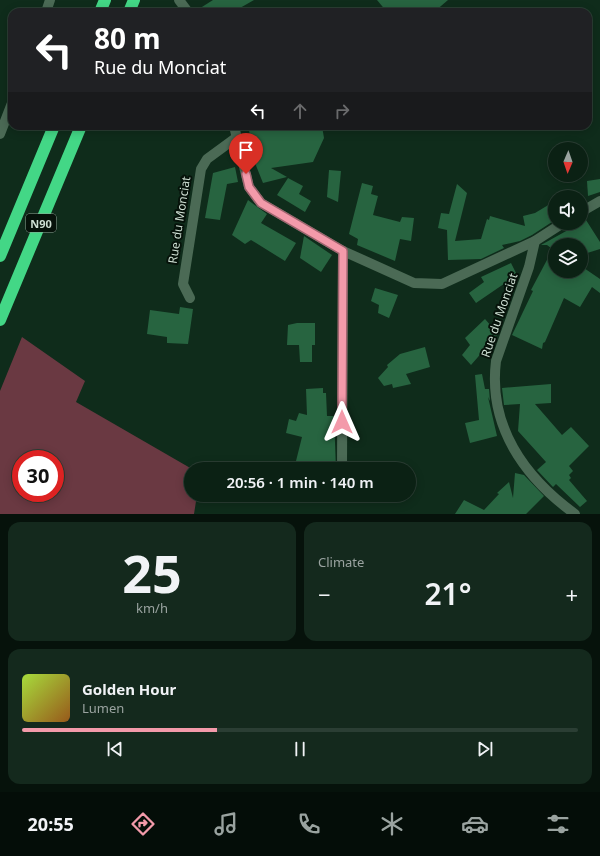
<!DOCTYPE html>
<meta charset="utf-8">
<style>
body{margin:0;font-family:"Noto Sans",sans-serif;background:#14291d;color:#f1f3f6;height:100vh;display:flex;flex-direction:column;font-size:15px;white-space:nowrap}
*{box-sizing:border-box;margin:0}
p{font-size:13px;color:#9aa3a0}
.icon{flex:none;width:22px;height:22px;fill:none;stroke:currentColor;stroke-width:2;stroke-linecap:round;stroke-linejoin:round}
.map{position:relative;height:514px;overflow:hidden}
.side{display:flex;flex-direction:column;gap:8px;padding:8px;background:#06120b;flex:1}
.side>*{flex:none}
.guide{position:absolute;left:8px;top:8px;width:584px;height:122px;border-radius:12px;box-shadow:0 2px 10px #0003,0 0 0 1px #2b3e34;background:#202124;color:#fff;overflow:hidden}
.needle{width:26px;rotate:182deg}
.buttons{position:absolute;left:548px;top:142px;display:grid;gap:8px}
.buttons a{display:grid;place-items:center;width:40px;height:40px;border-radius:50%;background:#0b2114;box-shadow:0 2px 10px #0003,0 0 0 1px #2b3e34;font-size:20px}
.speed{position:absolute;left:12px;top:450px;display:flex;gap:8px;font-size:20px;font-weight:700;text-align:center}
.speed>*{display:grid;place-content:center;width:52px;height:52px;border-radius:50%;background:#0b2114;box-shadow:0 2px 10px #0003,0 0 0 1px #2b3e34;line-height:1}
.speed .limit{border:6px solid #d22;background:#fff;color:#111}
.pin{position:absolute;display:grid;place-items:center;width:34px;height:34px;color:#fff;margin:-41px -17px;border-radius:50% 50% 50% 0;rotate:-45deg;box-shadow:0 0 4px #0007}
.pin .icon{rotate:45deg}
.me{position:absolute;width:44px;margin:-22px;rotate:0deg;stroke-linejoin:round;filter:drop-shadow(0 0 3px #0008)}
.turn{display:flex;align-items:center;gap:14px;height:84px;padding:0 20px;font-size:18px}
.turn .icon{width:52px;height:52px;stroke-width:2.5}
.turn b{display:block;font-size:28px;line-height:34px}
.lanes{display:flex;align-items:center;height:38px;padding:0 20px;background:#0003;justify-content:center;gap:20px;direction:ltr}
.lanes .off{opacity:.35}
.big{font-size:30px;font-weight:600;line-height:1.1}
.side .card{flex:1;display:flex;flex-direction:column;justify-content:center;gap:6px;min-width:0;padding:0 14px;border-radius:12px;background:#14291d}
.side .dial{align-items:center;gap:0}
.dial b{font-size:52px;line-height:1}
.song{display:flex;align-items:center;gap:12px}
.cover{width:48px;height:48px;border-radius:6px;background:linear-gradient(135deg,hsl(80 70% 55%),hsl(30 70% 35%))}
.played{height:4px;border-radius:2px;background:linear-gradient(90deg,#f39aaa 35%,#2b3e34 35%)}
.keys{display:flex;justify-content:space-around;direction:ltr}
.heat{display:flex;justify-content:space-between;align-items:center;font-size:22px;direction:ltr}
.side .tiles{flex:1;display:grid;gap:8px;grid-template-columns:1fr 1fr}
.card:last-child{grid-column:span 2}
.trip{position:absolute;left:184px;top:462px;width:232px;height:40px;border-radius:20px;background:#0b2114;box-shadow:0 2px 10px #0003,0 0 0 1px #2b3e34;font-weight:600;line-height:40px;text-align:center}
.menu{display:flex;height:64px;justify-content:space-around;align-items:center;background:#040d08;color:#9aa3a0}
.menu .icon{width:28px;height:28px}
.menu .selected{color:#f39aaa}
.menu b{font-size:18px;color:#f1f3f6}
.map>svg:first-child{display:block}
.green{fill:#6a3942;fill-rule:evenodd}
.building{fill:#276440}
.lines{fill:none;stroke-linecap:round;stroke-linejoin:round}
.street{stroke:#4b6a55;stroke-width:10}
.highway{stroke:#43d786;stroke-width:12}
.route-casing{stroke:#9e646e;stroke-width:10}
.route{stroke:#f39aaa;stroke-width:7}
.labels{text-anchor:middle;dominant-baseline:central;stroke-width:4;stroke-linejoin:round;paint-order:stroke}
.shield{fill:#06120a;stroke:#92a297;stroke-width:1}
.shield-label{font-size:11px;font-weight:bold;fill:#cedfd3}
.street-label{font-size:12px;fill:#cedfd3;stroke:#06120a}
</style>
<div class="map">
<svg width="600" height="514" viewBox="0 0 600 514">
<rect width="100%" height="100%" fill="#0f2c1b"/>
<path class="green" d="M22 337 85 381 76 402 192 469 191 495H197L194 514H0V391ZM21 459H55V493H21Z"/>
<g class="building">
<polygon points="213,0 254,0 233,12 194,12"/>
<polygon points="377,0 448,0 434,12 387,12"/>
<polygon points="248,126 284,126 285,128 322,126 324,138 313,162 271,168 287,177 263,183 253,158 255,159"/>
<polygon points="235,167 238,182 227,184 220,220 205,218 213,173"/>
<polygon points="329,170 341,171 338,202 327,197"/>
<polygon points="288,178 303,186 299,194 311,201 305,212 277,195"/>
<polygon points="600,179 600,192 588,196 587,181"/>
<polygon points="362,183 373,186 371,194 378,196 373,215 400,222 402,217 414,218 411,241 400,239 395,261 357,245 358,239 349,234"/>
<polygon points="457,184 467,193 455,241 481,239 487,219 489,220 490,216 525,226 523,216 535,213 555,201 555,220 532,235 520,241 502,245 504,248 481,259 448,260 447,230 438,228 441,213 449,214"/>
<polygon points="248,200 267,214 261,223 296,243 285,261 251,240 245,244 232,235"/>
<polygon points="586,220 600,242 600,249 581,255 581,245 555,245 555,251 547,245 541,245"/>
<polygon points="304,236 332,255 321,272 300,258"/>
<polygon points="548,258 555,264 555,271 581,271 581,266 600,279 600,293 592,287 580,307 564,298 545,342 543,343 542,349 512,335 533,291 531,290"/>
<polygon points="511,263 517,275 476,303 469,293 484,282 481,277"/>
<polygon points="375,288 398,295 389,318 378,313 379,305 371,301"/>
<polygon points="180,307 193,309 188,344 167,343 167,337 147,334 150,310 179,314"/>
<polygon points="485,319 498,334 471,365 462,355 470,345 465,338"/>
<polygon points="297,323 315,323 315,345 312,345 312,362 300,362 299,345 287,345 288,325"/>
<polygon points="425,347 430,367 406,374 411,384 393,388 392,384 384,386 378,378 388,367 387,365 400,354"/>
<polygon points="482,374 485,389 489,389 490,401 488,397 497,436 470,443 465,423 479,420 475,375"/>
<polygon points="551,384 551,403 535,404 562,435 571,427 589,446 569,466 573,471 569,475 571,478 569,480 587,501 580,507 556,484 553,487 537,470 546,462 518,431 520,404 504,405 502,388"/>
<polygon points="323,388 323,393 326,393 327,416 334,416 336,469 294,469 302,437 286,433 289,419 296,421 299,413 307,415 306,389"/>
<polygon points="515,473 524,475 544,496 526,514 455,514 464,500 484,510 499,494 497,493 509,482 513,498"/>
</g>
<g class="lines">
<g class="street">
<polyline points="179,0 188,12"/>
<polyline points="46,12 50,0"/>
<polyline points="234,126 249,187 261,203 343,251 414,283 442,284 535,241 563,223"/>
<polyline points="0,134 12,103"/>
<polyline points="581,212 600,201"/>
<path d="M535 241 529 267 496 361C488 426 524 477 575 514"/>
<polyline points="190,298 183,284 201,169 207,159 237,137"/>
<polyline points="342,469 343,251"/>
<polyline points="342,496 342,495"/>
</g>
<g class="highway">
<polyline points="100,12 105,0"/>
<polyline points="129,12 134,0"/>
<polyline points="0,256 54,126"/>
<polyline points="0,320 81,126"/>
</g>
</g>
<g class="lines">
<g class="route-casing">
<polyline id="route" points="246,174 249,187 261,203 343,251 342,422"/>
</g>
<use href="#route" class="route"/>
</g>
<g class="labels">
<rect class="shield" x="26" y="214" width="30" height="18" rx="3"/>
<g class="shield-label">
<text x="41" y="223">N90</text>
</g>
<g class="street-label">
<text transform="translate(179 220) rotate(-81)">Rue du Monciat</text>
<text transform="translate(499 315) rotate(-71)">Rue du Monciat</text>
</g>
</g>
</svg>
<div class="buttons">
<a><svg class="needle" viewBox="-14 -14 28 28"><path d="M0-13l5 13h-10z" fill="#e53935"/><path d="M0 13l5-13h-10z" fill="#9aa3a0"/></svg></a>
<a><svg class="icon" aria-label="sound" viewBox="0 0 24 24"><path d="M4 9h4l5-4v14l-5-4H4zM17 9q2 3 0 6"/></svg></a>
<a><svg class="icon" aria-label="layers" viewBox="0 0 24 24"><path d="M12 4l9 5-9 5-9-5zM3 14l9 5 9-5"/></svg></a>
</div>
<div class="speed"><div class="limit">30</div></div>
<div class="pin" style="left:246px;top:174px;background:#d93025"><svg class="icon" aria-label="arrive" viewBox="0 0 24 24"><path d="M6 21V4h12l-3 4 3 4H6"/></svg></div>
<svg class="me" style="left:342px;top:422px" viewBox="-20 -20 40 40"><path d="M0-17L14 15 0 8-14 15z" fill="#f39aaa" stroke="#fff" stroke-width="4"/></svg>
<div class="trip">20:56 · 1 min · 140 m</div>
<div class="guide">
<div class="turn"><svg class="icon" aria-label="left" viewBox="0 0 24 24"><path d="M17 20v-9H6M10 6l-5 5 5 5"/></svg><div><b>80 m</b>Rue du Monciat</div></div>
<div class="lanes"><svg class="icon" aria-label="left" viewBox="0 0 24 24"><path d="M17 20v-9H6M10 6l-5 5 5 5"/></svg><svg class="icon off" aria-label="ahead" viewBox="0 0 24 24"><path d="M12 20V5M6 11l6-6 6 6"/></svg><svg class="icon off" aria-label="right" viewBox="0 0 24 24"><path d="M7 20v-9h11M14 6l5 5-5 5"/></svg></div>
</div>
</div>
<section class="side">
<div class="tiles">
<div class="card dial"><b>25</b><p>km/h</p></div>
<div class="card"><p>Climate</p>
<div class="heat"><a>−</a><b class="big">21°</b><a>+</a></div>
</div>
<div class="card">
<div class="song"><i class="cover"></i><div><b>Golden Hour</b><p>Lumen</p></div></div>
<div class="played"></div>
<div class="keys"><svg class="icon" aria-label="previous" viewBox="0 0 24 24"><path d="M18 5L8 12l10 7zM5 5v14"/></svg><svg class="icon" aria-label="pause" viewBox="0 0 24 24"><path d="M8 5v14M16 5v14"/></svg><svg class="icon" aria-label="next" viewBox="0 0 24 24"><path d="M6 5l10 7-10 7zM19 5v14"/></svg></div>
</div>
</div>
</section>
<nav class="menu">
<b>20:55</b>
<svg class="icon selected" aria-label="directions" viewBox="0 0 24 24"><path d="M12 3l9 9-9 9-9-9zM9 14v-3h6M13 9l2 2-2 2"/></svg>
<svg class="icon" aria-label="music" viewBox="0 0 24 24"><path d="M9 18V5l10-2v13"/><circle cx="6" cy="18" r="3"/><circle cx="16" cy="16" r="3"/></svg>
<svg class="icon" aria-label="phone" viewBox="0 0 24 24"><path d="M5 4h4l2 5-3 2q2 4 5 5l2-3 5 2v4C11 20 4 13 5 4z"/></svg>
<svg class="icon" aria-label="climate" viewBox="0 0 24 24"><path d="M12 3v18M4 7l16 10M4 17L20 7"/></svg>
<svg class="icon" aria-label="car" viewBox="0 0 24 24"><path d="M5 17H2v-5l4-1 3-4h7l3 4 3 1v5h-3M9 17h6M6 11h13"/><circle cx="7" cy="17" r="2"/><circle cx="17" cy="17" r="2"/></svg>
<svg class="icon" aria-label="filters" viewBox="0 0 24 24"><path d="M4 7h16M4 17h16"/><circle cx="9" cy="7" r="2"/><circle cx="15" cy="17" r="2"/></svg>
</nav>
